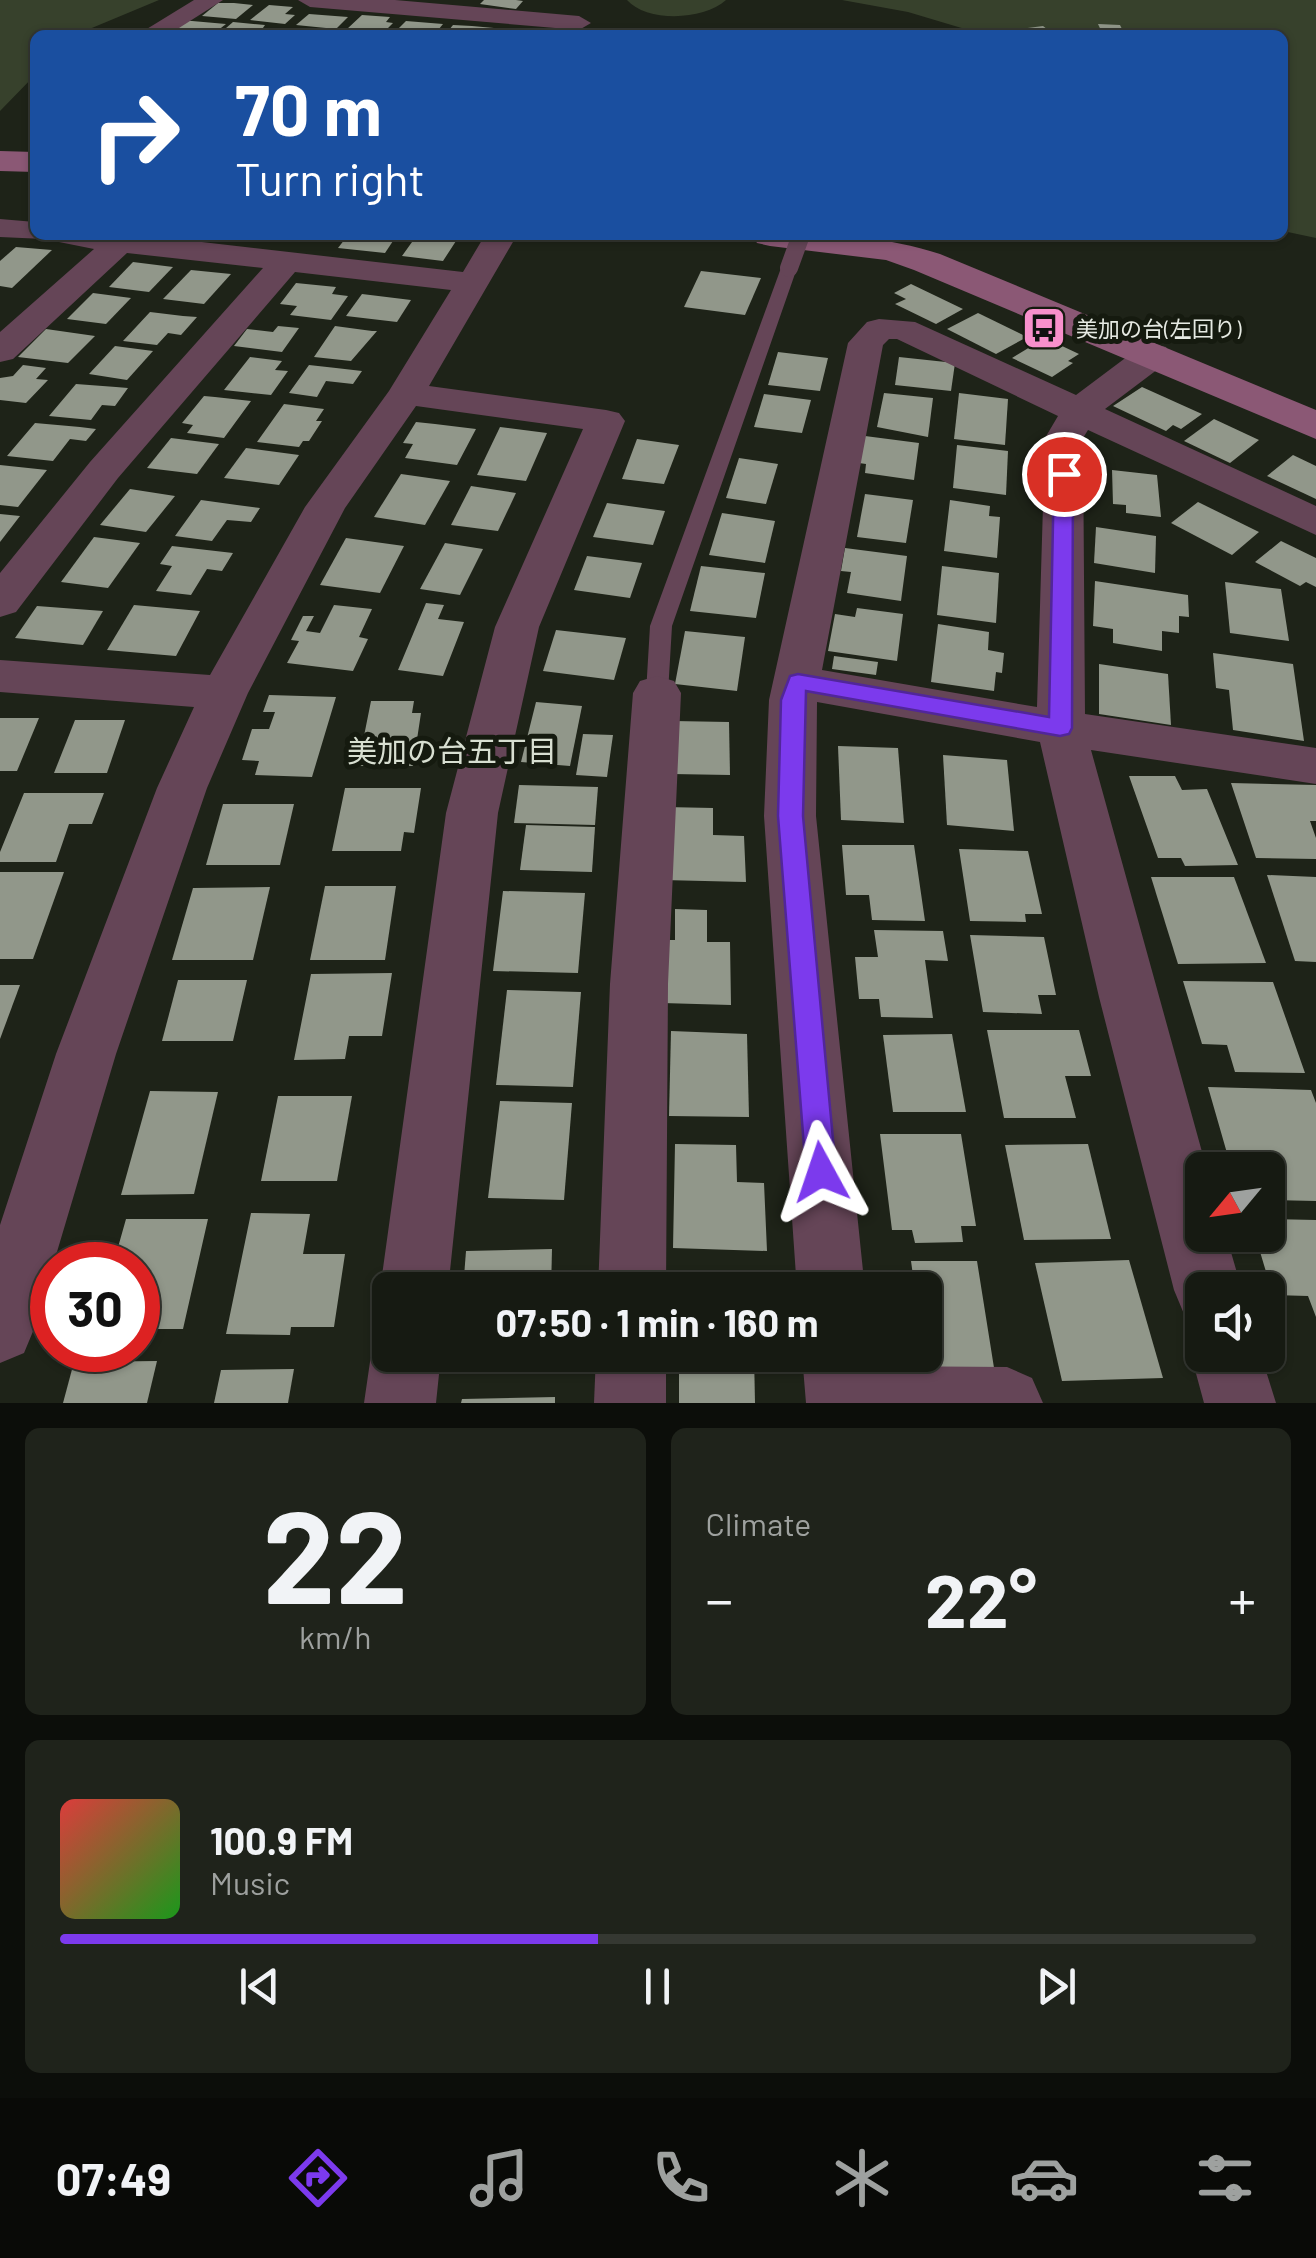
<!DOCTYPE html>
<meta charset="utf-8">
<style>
body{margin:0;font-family:Barlow,"Noto Sans JP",sans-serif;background:#1f231b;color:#f1f3f6;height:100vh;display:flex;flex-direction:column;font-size:38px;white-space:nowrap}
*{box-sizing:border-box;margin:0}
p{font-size:32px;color:#9ea19f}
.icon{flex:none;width:55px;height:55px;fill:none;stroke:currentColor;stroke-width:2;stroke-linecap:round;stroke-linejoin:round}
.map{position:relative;height:1403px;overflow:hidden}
.panel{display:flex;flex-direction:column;gap:25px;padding:25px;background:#0c0e0a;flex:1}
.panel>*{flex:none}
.hud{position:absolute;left:30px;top:30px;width:1258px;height:210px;border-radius:15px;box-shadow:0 2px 8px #0004,0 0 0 2px #353832;background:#1a4fa0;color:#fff;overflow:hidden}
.needle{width:65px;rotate:241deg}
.fabs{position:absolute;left:1185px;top:1152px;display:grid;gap:20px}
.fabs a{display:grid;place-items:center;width:100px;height:100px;border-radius:15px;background:#161a12;box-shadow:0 2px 8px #0004,0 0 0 2px #353832;font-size:50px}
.speed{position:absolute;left:30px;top:1242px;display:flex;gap:20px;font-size:50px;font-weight:700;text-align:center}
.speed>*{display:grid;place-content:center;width:130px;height:130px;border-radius:50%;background:#161a12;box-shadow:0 2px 8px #0004,0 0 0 2px #353832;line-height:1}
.speed .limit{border:15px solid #d22;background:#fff;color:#111}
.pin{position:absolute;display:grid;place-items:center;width:85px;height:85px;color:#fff;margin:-42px;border:5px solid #fff;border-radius:50%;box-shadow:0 2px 10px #0007}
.me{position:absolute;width:110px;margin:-55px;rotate:355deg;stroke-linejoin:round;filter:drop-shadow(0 0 8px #0008)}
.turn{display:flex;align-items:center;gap:35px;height:210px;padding:0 40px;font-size:45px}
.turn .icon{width:130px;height:130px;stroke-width:2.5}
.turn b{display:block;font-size:70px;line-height:85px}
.big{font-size:75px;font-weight:700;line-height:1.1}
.panel .tile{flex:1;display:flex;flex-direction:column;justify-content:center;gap:15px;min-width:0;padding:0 35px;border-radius:15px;background:#1f231b}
.panel .dial{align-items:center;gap:0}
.dial b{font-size:130px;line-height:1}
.song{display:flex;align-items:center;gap:30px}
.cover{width:120px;height:120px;border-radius:15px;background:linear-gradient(135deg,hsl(0 70% 55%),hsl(120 70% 35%))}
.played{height:10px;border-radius:5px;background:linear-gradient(90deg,#7c3aed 45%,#353832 45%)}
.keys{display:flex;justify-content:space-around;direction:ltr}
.heat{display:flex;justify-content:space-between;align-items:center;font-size:55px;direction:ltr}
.panel .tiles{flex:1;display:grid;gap:25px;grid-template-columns:1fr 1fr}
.tile:last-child{grid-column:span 2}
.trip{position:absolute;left:372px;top:1272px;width:570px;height:100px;border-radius:15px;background:#161a12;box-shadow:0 2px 8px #0004,0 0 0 2px #353832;font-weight:700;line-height:100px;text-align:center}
.menu{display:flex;height:160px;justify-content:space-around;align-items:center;background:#090a07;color:#9ea19f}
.menu .icon{width:70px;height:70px}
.menu .selected{color:#7c3aed}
.menu b{font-size:45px;color:#f1f3f6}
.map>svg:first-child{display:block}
.green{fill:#37412c}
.building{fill:#91978a}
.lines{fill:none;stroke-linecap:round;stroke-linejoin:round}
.lane{fill:#654557;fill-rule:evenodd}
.street{fill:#654557;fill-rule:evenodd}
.secondary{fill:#8b5875;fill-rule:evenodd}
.lane-bridge{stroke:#654557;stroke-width:18}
.route{fill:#7c3aed;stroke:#51269a;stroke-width:2.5}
.labels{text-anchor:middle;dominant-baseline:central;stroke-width:10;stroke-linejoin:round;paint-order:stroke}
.far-poi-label{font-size:22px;fill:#e6eae3;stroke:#151a0f;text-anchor:start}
.neighbourhood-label{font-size:30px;fill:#d8dfd1;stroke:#151a0f}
</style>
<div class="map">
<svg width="1316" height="1403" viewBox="0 0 1316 1403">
<rect width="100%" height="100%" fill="#1e2318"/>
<g class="green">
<polygon points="0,0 159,0 75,35 35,35 35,75 0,111"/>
<path d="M627 0H726C703 21 646 22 627 0Z"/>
<polygon points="842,0 1316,0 1316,238 1283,231 1282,35 985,35 908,12"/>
</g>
<g class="building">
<polygon points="484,0 516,0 523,1 516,9 480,4"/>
<polygon points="218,3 234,3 253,5 236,19 202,16"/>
<polygon points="269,5 293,7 285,14 295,15 285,24 250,20"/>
<polygon points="309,14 348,17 336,29 296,25"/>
<polygon points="362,15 390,17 386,22 393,23 383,33 347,29"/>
<polygon points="183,21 192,21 226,24 212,35 170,32"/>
<polygon points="406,21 443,24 434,35 395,32"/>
<polygon points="233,22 265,25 258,35 218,35"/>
<polygon points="1098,24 1120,25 1125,35 1103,35"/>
<polygon points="453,25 472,26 494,28 488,35 445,35"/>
<polygon points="1043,26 1052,33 995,35 995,32"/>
<polygon points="348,235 397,235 385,253 338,248"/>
<polygon points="417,235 451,235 447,240 456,241 443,261 402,256"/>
<polygon points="16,247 52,250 12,288 0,286 0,261"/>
<polygon points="133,262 173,267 149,292 109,287"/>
<polygon points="191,270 231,274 204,304 163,299"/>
<polygon points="701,271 761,278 745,315 684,307"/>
<polygon points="296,283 336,287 332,294 348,296 331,320 290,315 297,306 280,304"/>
<polygon points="911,284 963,309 936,324 895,304 906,299 894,293"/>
<polygon points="93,293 131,298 106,324 67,319"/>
<polygon points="362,294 411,300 397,322 346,316"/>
<polygon points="150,312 183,316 197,317 181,335 168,333 157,345 123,341"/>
<polygon points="978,313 1027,337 996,354 947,329"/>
<polygon points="278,326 299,328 282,352 234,346 247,329 273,332"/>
<polygon points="335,326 372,331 377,331 351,361 314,357"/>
<polygon points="46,329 95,336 68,363 18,357"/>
<polygon points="1045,338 1079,354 1068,361 1073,363 1052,377 1012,358"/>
<polygon points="115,346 153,351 127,380 89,374"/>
<polygon points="778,352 828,358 820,391 768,385"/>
<polygon points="250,357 282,361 275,370 288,371 271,395 224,390"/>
<polygon points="899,357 955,363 951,391 895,385"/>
<polygon points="23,365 46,368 36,379 48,380 26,403 0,400 0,378 13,376"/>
<polygon points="309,365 336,368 362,371 353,384 326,381 317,397 289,393"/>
<polygon points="76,384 116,387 128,388 115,406 102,405 91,420 49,416"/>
<polygon points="1142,387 1202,414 1181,429 1173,425 1166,431 1113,406"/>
<polygon points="884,393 933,398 928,437 877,427"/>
<polygon points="959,393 1008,399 1005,445 954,439"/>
<polygon points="764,394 811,400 802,433 754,427"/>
<polygon points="204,396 215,397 251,401 224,438 187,433 193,425 182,423"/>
<polygon points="284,404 324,409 316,421 322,421 309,441 303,441 299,447 257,442"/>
<polygon points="1214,419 1259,440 1230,463 1184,441"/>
<polygon points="416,422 435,424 476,429 457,465 405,458 413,444 403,443"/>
<polygon points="35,423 80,427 96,429 86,441 70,439 53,461 7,456"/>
<polygon points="500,427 547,433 526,481 477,475"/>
<polygon points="865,436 919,443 914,480 865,473 866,464 859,463"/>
<polygon points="171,438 219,444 197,474 147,468"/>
<polygon points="637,439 679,445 664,484 622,479"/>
<polygon points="957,445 1008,451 1006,495 953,488"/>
<polygon points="246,448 299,455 279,485 224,478"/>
<polygon points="1293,455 1316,466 1316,499 1267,476"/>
<polygon points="739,458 778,464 766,504 726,498"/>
<polygon points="0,465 47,470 18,507 0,505"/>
<polygon points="1112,470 1157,475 1161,517 1126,513 1126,505 1113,504"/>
<polygon points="401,474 450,481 425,525 374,517"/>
<polygon points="471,486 516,493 498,531 451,525"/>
<polygon points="130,489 175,496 146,532 100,525"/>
<polygon points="865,494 913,500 906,543 857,537"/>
<polygon points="201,500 237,505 260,508 251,522 227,520 212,541 175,536"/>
<polygon points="950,500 990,506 989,516 1000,517 997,558 944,551"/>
<polygon points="1198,502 1259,532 1232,555 1171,523"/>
<polygon points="607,503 665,511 653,545 593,537"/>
<polygon points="722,513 775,521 765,563 709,555"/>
<polygon points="0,514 20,516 0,542"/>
<polygon points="1096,527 1156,536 1155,573 1094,563"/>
<polygon points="94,537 140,543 108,588 61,582"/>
<polygon points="346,538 404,546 380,593 320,585"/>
<polygon points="1281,541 1316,558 1316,587 1306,582 1300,586 1255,562"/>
<polygon points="445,543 483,549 460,595 420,589"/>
<polygon points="172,546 233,553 222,571 207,569 191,595 156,591 172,566 160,564"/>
<polygon points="845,548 907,556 901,601 847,593 851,572 841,571"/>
<polygon points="587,556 642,563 630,598 574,590"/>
<polygon points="701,566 765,573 756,618 690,611"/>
<polygon points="942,566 999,573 996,623 937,615"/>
<polygon points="1095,581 1188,595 1189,617 1179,616 1179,633 1162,631 1162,651 1113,643 1113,629 1093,626"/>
<polygon points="1225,582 1281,589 1289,641 1230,633"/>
<polygon points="426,603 444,605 438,619 464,622 443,676 398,670"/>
<polygon points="134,605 200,611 176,656 107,650"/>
<polygon points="334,605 372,609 359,637 368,639 353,671 287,663 299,641 291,640 303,616 314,616 306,631 320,633"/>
<polygon points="37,606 103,611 83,645 15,638"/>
<polygon points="857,608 903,614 897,661 828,651 835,614 855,617"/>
<polygon points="938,624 989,632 988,650 1004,653 1002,673 996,672 994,691 931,682"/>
<polygon points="556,630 626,638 614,680 543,671"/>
<polygon points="685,631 745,637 737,691 675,684"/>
<polygon points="1213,653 1293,664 1304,741 1233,730 1229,690 1216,688"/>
<polygon points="834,656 878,662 876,675 832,669"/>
<polygon points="1099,664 1168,674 1171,725 1099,714"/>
<polygon points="269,695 336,697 312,777 255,775 259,761 242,760 252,729 269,729 275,712 263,712"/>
<polygon points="371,701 414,701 412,713 421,713 413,766 358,766"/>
<polygon points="536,702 582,706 570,766 521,762"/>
<polygon points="0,718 39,718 17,771 0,771"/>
<polygon points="75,720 125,720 107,773 54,773"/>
<polygon points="673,721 729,722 730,775 672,774"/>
<polygon points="583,734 613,735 607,777 576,775"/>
<polygon points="838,746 898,748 904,823 841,820"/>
<polygon points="943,755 1007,760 1014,831 947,825"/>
<polygon points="1129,776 1175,776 1182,790 1207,789 1238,865 1185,866 1181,858 1158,858"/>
<polygon points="1231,783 1316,785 1316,821 1310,821 1316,838 1316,859 1256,858"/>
<polygon points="519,785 598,787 595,825 514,823"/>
<polygon points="345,788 421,788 414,833 404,832 401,851 332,851"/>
<polygon points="24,793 104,793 92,824 69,824 56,862 0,862 0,852"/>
<polygon points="223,804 294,804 280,865 206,865"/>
<polygon points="665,807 713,808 713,835 744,836 746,882 663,880"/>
<polygon points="526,825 595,827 592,872 520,870"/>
<polygon points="842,845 914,845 925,921 872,920 869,895 846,895"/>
<polygon points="959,849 1028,851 1042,914 1025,914 1026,922 970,921"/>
<polygon points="0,872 64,872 33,959 0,959"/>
<polygon points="1267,875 1316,877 1316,962 1295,961"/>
<polygon points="1151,877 1234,877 1266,963 1178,964"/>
<polygon points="325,886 396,886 385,960 310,960"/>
<polygon points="270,887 253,960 172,960 193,888"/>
<polygon points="503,891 585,893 578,973 493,971"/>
<polygon points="675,909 707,910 707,942 730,942 731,1005 662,1003 663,940 675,940"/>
<polygon points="874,930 943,931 948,961 925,960 933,1018 881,1017 879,999 859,999 855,957 878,957"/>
<polygon points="970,935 1044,937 1056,995 1038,995 1042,1014 983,1012"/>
<polygon points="392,973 382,1036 349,1036 345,1059 294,1060 311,974"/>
<polygon points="178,980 247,980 233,1041 162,1041"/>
<polygon points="1183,981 1273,982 1305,1073 1235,1072 1227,1045 1202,1044"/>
<polygon points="0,985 20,985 0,1039"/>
<polygon points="507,990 581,992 573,1087 496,1085"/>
<polygon points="987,1030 1079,1030 1091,1076 1065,1076 1076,1118 1004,1118"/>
<polygon points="671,1031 747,1034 749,1117 669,1116"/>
<polygon points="952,1034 966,1112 893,1112 883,1035"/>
<polygon points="1208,1087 1311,1090 1316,1103 1316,1201 1271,1200 1268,1170 1231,1167"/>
<polygon points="150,1091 218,1092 194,1194 121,1195"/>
<polygon points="278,1096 352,1096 337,1181 261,1181"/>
<polygon points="500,1101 572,1103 564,1200 488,1198"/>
<polygon points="880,1134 961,1134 976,1226 961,1226 963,1242 915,1243 912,1230 892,1230"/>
<polygon points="675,1144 736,1145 737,1182 764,1183 767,1251 673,1248"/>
<polygon points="1088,1144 1111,1239 1024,1240 1005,1145"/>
<polygon points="251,1213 310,1214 303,1254 345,1254 334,1327 291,1327 290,1335 226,1334"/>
<polygon points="126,1219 208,1219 183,1329 138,1329 138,1265 113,1265"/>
<polygon points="1268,1219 1316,1220 1316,1317 1308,1296 1273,1295 1255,1235 1268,1235"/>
<polygon points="552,1249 551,1290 463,1290 466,1251"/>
<polygon points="1129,1260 1163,1378 1062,1381 1035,1263"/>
<polygon points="911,1261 977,1261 995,1374 895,1374 893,1355 925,1355 925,1290 915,1290"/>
<polygon points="701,1271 766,1272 767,1290 701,1290"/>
<polygon points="679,1355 754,1355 755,1403 679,1403"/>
<polygon points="157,1361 147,1403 63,1403 74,1362"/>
<polygon points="294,1369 288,1403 214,1403 221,1370"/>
<polygon points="555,1397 555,1403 461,1403 462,1399"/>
</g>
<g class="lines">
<polygon class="lane" points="789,263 797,268 672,626 668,693 665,699 649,699 646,693 650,626 781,268"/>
<g class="street">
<polygon points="194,0 223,0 168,35 137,35"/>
<polygon points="298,0 395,0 579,16 591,23 579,30 310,7"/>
<polygon points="0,219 35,222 35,235 141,235 463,272 485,235 517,235 429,386 606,410 619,413 625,421 539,627 498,813 448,1290 390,1290 390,1313 380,1290 446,813 495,627 583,429 416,406 345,508 248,693 207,788 116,1054 34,1329 24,1353 0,1363 0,1225 56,1054 157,788 194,707 0,692 0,660 210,675 305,507 389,391 451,290 295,272 118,478 16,612 0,617 0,573 90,462 263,268 127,253 13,359 0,362 0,332 94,249 44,239 0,237"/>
<path d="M879 319 915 322 1076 395 1140 347 1153 344 1166 347 1171 355 1166 363 1105 409 1316 506V535L1088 430 1083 438 1085 714 1316 748V784L1091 750 1207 1170H1202V1235H1226L1242 1290H1202V1321L1184 1314 1174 1290 1099 997 1040 742 817 702 816 816 865 1290H797L764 816 769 700 848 343 867 322ZM889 339H897L1058 416 1045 438 1037 707 822 670 883 345Z"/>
<polygon points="657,676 674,681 681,693 668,984 666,1290 598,1290 610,984 633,693 640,681"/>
<polygon points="390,1327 390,1355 441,1355 436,1403 364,1403 371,1355 381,1330"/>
<polygon points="1201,1330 1202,1355 1261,1355 1276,1403 1204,1403 1191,1355"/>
<polygon points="596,1355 666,1355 666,1403 594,1403"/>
<polygon points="802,1355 872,1355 873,1366 1007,1367 1032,1378 1043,1403 806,1403"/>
</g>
<g class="secondary">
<polygon points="0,151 35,152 35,172 0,171"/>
<path d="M752 235C817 235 877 233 940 254L1316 410V439L914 270 886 260 770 246 757 243Z"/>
</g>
<polyline class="lane-bridge" points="789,268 801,235"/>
</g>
<polygon class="route" points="1064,469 1073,474 1072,728 1069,734 1060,736 806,691 803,816 836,1172 831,1182 821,1186 810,1182 806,1172 778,816 781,700 790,676 798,674 1049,717 1054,474"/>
<defs>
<g id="bus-square" transform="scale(2.25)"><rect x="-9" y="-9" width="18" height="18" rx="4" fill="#f890cc" stroke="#151a0f"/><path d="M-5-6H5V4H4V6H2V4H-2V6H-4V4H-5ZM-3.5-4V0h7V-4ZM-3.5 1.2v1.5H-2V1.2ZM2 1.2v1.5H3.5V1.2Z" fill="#111"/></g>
</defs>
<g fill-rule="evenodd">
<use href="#bus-square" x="1044" y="328"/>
</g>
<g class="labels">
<g class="far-poi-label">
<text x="1076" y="328">美加の台(左回り)</text>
</g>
<g class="neighbourhood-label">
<text x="452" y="750">美加の台五丁目</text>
</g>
</g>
</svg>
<div class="fabs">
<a><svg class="needle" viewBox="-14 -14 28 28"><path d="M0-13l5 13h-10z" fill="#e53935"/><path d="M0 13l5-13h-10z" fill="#9ea19f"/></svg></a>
<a><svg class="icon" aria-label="sound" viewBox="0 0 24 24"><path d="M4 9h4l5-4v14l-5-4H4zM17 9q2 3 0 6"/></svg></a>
</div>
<div class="speed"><div class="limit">30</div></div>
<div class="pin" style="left:1064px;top:474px;background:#d93025"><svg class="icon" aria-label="arrive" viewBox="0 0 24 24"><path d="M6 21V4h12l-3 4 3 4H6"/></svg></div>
<svg class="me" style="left:821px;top:1172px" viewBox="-20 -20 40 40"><path d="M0-17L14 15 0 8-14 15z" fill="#7c3aed" stroke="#fff" stroke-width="4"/></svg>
<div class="trip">07:50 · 1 min · 160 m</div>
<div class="hud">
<div class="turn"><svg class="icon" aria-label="right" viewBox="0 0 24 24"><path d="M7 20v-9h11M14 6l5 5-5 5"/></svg><div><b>70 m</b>Turn right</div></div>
</div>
</div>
<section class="panel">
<div class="tiles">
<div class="tile dial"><b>22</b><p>km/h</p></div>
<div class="tile"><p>Climate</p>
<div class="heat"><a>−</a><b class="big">22°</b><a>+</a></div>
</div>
<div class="tile">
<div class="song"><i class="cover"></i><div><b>100.9 FM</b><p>Music</p></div></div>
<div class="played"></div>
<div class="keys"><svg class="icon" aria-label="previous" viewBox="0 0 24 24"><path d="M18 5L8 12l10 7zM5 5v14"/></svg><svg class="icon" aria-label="pause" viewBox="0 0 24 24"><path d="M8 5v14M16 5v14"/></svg><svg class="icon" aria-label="next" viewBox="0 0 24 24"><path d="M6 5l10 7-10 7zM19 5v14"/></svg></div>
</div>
</div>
</section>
<nav class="menu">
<b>07:49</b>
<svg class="icon selected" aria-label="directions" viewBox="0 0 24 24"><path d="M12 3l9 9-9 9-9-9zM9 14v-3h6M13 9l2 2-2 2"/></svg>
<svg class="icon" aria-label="music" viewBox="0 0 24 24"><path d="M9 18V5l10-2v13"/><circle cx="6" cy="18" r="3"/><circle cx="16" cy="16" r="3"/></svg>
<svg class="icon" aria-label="phone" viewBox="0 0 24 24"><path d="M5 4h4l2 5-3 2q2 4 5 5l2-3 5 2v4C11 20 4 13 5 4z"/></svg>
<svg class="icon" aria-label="climate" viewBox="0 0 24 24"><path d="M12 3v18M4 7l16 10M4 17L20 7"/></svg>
<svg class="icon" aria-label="car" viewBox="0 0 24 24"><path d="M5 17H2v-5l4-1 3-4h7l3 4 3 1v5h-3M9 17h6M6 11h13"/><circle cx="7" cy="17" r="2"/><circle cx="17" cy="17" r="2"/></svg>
<svg class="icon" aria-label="filters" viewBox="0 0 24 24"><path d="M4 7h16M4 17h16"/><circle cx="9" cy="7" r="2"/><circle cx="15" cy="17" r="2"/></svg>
</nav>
